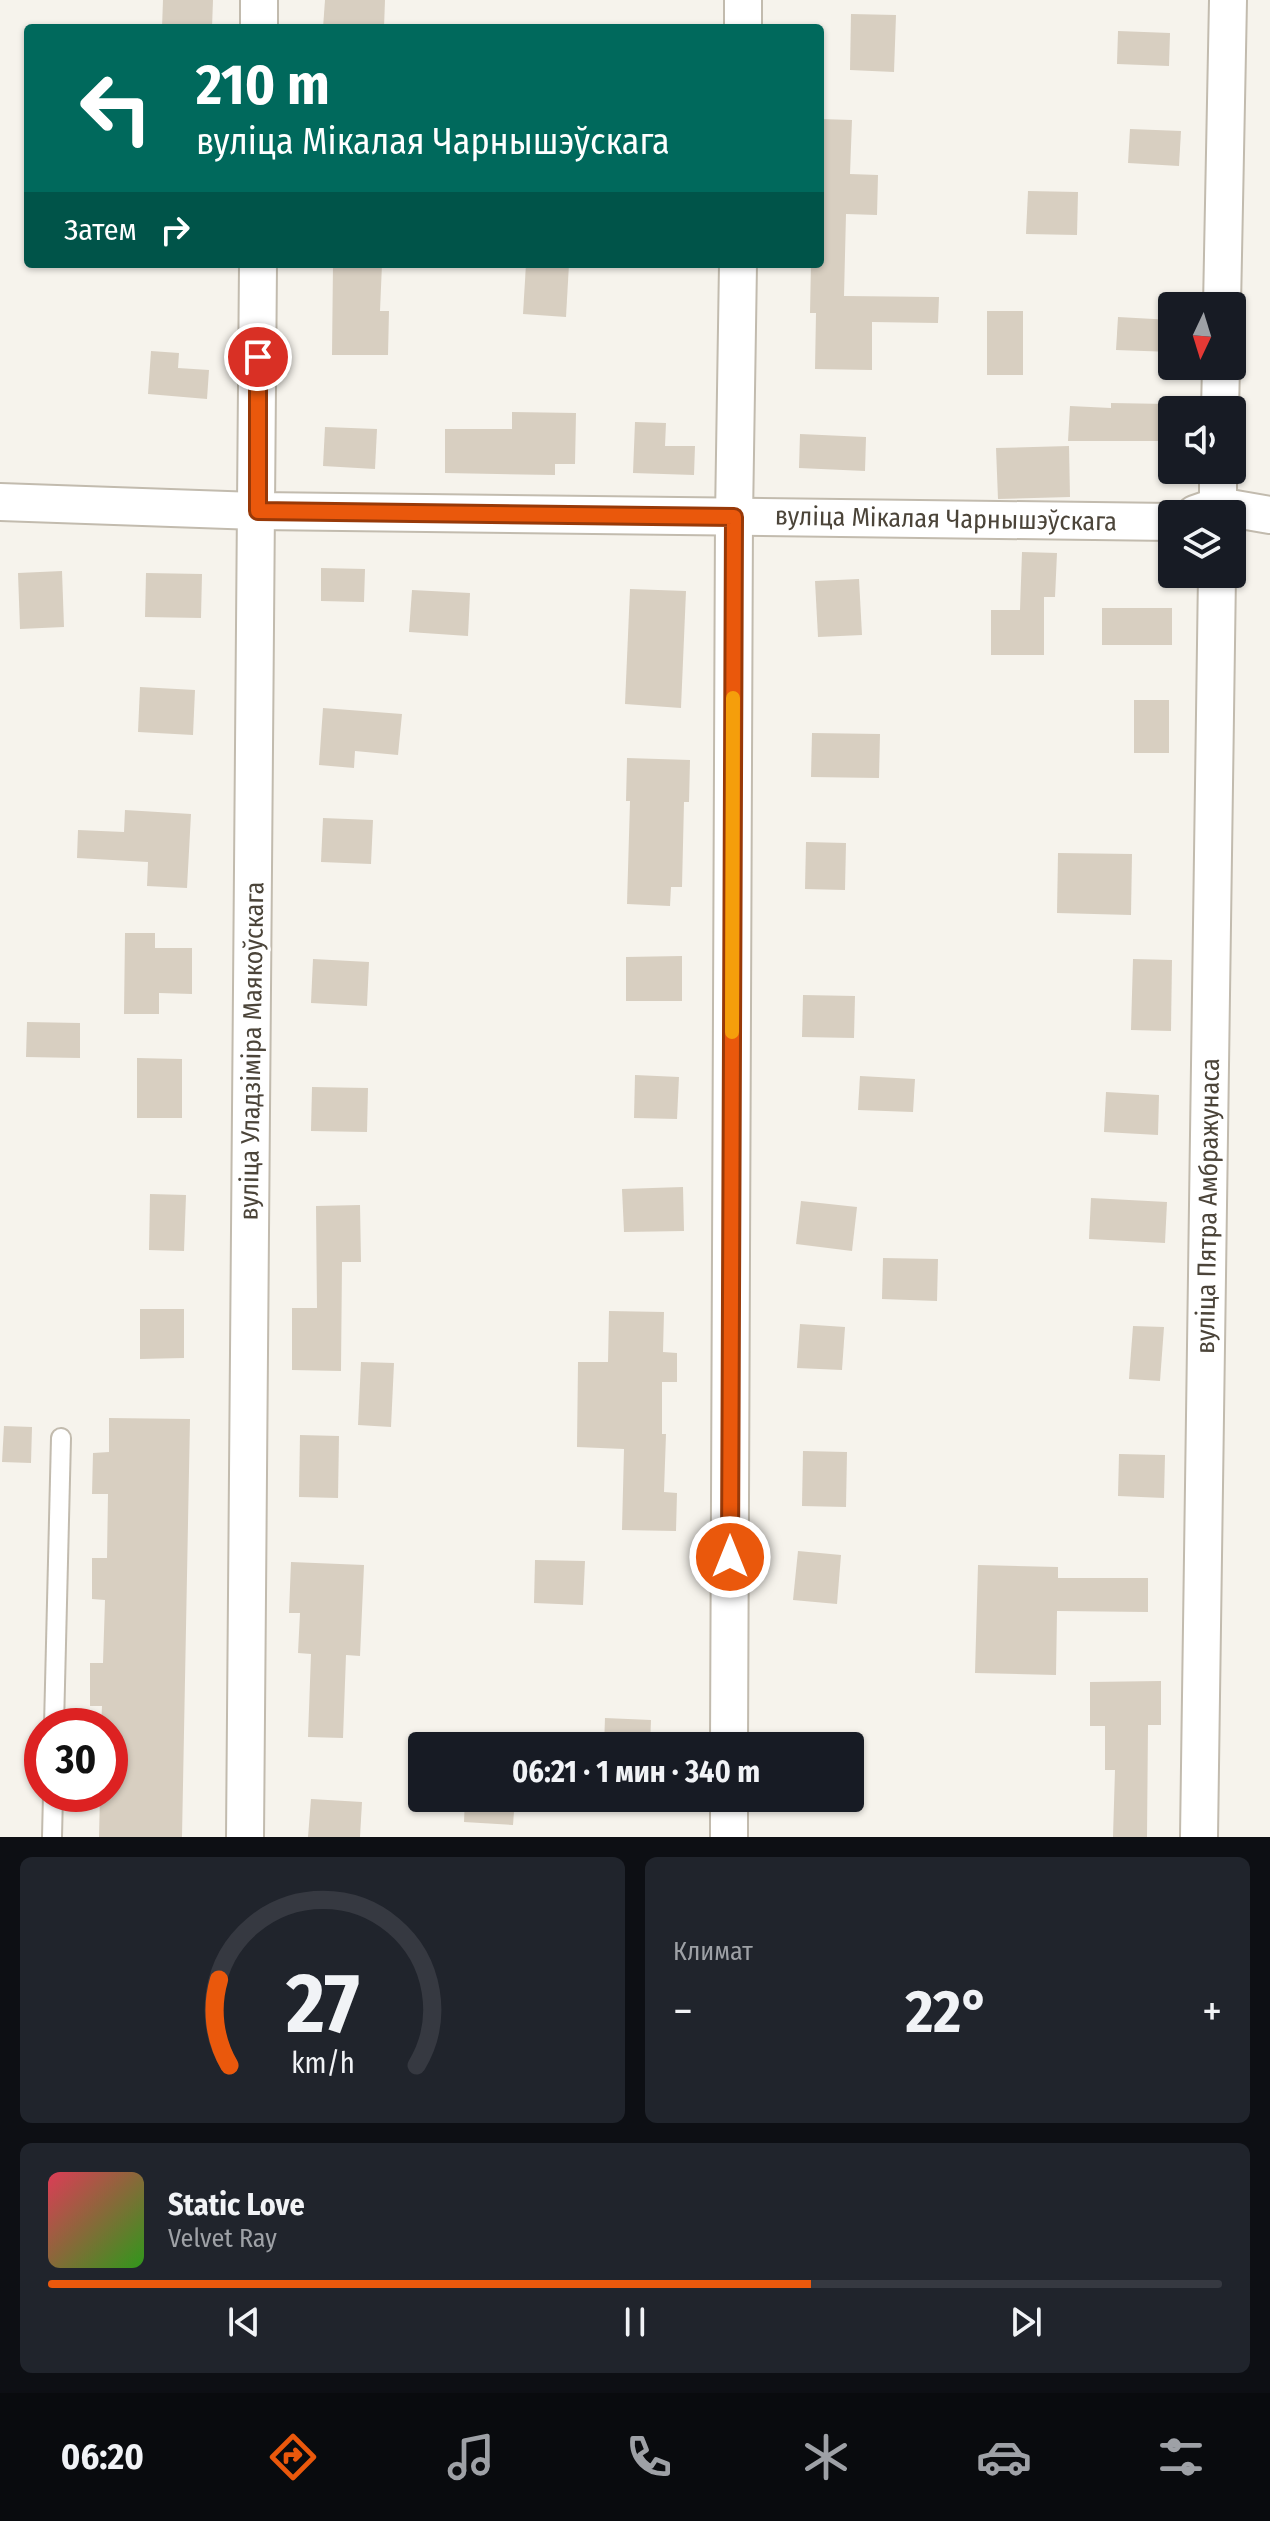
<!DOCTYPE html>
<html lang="ru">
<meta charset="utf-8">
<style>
body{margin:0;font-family:"Fira Sans Condensed",sans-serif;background:#20242c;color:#f1f3f6;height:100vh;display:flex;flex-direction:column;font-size:30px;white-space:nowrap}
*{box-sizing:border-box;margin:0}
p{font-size:26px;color:#9ea1a6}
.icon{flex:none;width:44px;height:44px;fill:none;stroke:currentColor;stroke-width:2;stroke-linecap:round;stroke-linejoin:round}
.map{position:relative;height:1837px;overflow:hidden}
.sheet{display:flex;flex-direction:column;gap:20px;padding:20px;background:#0d0f14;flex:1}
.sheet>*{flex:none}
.hud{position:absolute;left:24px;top:24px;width:800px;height:244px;border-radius:8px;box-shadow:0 2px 6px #0004;background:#00695c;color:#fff;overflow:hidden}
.needle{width:52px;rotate:184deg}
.controls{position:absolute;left:1158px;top:292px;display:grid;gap:16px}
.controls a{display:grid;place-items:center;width:88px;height:88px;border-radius:8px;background:#171b24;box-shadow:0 2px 6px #0004;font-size:40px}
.speed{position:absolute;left:24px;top:1708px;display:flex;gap:16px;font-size:40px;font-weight:700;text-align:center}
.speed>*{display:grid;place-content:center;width:104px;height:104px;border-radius:50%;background:#171b24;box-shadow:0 2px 6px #0004;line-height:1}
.speed .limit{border:12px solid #d22;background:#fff;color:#111}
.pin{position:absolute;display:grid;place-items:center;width:68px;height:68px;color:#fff;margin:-34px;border:4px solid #fff;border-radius:50%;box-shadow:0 2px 8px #0007}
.me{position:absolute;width:88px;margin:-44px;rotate:0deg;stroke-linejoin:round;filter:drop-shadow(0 0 6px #0008)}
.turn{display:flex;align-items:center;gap:28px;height:168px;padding:0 40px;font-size:36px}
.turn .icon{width:104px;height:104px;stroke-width:2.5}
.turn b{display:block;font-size:56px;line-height:68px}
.then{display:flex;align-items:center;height:76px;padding:0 40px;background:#0003;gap:16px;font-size:30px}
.big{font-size:60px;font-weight:700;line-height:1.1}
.sheet .tile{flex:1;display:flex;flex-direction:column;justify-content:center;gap:12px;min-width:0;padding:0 28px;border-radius:12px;background:#20242c}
.sheet .dial{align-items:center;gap:0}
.dial svg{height:208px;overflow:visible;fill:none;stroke:#363941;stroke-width:7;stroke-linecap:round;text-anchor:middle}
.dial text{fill:#f1f3f6;stroke:none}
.song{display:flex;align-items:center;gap:24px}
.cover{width:96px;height:96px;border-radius:12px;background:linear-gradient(135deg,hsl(350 70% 55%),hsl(110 70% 35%))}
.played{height:8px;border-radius:4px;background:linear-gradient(90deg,#ea580c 65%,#363941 65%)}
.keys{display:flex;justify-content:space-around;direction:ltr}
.heat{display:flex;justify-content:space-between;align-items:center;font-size:44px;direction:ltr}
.sheet .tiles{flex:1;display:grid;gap:20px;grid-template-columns:1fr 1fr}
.tile:last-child{grid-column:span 2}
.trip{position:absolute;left:408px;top:1732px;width:456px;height:80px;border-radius:8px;background:#171b24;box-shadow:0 2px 6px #0004;font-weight:700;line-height:80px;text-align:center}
.dock{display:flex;height:128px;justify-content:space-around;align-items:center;background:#090b0e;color:#9ea1a6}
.dock .icon{width:56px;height:56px}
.dock .selected{color:#ea580c}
.dock b{font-size:36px;color:#f1f3f6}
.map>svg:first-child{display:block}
.building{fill:#d8cfc1}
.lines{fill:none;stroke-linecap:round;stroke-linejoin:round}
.lane-casing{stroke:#c2bbae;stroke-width:22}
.street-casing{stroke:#c2bbae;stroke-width:40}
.lane{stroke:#fff;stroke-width:18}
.street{stroke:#fff;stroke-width:36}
.route-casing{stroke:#983908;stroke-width:20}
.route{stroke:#ea580c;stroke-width:14}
.slow{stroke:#f59e0b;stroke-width:14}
.labels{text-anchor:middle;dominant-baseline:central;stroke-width:6;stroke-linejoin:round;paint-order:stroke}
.street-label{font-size:26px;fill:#4b4439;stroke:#fff}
</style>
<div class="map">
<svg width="1270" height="1837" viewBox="0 0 1270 1837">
<rect width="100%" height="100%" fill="#f6f3ec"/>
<g class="building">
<polygon points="163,0 213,0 212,28 162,28"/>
<polygon points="325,0 385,0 384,28 323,28"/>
<polygon points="851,14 896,15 894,72 850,70"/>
<polygon points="1118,31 1170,33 1169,66 1117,64"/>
<polygon points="820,119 852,120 850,174 878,175 877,215 846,214 844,296 939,297 938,323 872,322 872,370 815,369 816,313 810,313 811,264 820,264"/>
<polygon points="1130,129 1181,131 1179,166 1128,163"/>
<polygon points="1028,191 1078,192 1077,235 1026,234"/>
<polygon points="333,264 382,264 380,311 389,311 388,355 332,355"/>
<polygon points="526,264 569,264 566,317 523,314"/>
<rect x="987" y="311" width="36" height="64"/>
<polygon points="1118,317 1172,320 1172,352 1116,350"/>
<polygon points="151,351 179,353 178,368 209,370 207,399 148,394"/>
<polygon points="1111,403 1168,404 1168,441 1068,441 1070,406 1111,408"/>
<polygon points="512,412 576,413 575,464 555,464 555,475 445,473 445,429 512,429"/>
<polygon points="635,422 666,423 665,446 695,446 694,475 633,473"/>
<polygon points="325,427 377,429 375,469 323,466"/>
<polygon points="800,434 866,437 865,471 799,468"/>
<polygon points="1069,446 1070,497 998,499 996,448"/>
<polygon points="1022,552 1057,553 1055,597 1044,597 1044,655 991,655 991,610 1020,610"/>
<polygon points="321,568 365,569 364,602 321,601"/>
<polygon points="62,571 64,627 20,629 18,573"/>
<polygon points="146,573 202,574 201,618 145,617"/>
<polygon points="859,579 862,635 818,637 815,581"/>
<polygon points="630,589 686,591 681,708 625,704"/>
<polygon points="412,590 470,593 468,636 409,632"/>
<rect x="1102" y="608" width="70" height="37"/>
<polygon points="140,687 195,690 193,735 138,732"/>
<rect x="1134" y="700" width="35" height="53"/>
<polygon points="323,708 402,714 398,755 355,751 354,768 319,765"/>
<polygon points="812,733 880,734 879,778 811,777"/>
<polygon points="627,758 690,760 689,802 684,802 682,887 671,887 670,906 627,904 630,801 626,801"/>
<polygon points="125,810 191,814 187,888 147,886 148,862 77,858 78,830 124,832"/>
<polygon points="323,818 373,820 371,864 321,862"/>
<polygon points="806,842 846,843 845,890 805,889"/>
<polygon points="1058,853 1132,854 1131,915 1057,913"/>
<polygon points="125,933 155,933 155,948 192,948 192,994 159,993 159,1014 124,1014"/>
<polygon points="682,956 682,1001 626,1001 626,957"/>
<polygon points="313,959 369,962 367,1006 311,1003"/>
<polygon points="1133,959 1172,960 1171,1031 1131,1030"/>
<polygon points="803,995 855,996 854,1038 802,1037"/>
<polygon points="27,1022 80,1023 80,1058 26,1057"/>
<polygon points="137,1058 182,1059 182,1118 137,1118"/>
<polygon points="635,1075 679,1077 677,1119 634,1118"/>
<polygon points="860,1076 915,1079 913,1112 858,1110"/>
<polygon points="312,1087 368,1088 367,1132 311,1131"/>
<polygon points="1106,1092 1159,1095 1158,1135 1104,1132"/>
<polygon points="683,1187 684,1231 624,1232 622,1189"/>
<polygon points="150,1194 186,1195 184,1251 149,1250"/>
<polygon points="1091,1198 1167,1202 1165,1243 1089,1239"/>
<polygon points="801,1201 857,1207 852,1251 796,1244"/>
<polygon points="360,1205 361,1262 342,1262 341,1371 292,1370 292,1308 317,1308 316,1206"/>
<polygon points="883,1258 938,1259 937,1301 882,1299"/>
<polygon points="140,1309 184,1309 184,1358 140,1359"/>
<polygon points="609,1311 664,1312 663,1352 677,1353 677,1382 662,1382 662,1434 666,1434 664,1492 677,1493 676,1531 622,1530 624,1449 577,1447 578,1362 608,1362"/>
<polygon points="800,1324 845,1327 842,1370 797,1368"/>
<polygon points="1133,1326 1164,1327 1160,1381 1129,1379"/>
<polygon points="361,1362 394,1363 391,1427 358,1425"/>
<polygon points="109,1418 190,1419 182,1837 99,1837 100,1794 110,1794 110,1726 101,1726 102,1706 90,1706 90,1663 103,1663 105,1600 92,1599 92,1558 107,1558 108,1494 92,1494 93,1453 109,1452"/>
<polygon points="4,1426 32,1427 31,1463 2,1462"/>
<polygon points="300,1435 339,1436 338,1498 299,1497"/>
<polygon points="803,1451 847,1452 846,1507 802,1506"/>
<polygon points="1119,1454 1165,1455 1164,1498 1118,1496"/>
<polygon points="798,1551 841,1555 837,1604 793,1600"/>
<polygon points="535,1560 585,1561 583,1605 534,1603"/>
<polygon points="291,1562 364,1565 360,1656 346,1655 343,1738 308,1737 311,1654 298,1653 300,1613 289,1613"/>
<polygon points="978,1565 1058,1567 1058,1578 1148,1578 1148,1612 1057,1611 1056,1675 975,1673"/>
<polygon points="1161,1681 1161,1725 1148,1725 1147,1837 1113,1837 1115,1770 1105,1770 1105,1726 1090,1726 1090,1682"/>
<polygon points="605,1718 651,1720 650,1746 604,1746"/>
<polygon points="465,1798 515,1798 513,1825 464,1822"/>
<polygon points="311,1799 362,1802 360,1837 308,1837"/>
</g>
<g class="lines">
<g class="lane-casing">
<g id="lane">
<polyline points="54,1726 61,1438"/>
<polyline points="52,1837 53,1794"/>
</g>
</g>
<g class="street-casing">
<g id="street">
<polyline points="259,28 259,0"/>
<polyline points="743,28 743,0"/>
<polyline points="1222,306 1228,0"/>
<polyline points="1220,410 1221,366"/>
<polyline points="0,502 258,511 1172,522"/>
<polyline points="1195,514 1218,506 1270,515"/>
<polyline points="1218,514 1218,470"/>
<polyline points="729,1746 734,517 738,264"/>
<polyline points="245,1837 258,264"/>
<polyline points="729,1837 729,1798"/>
<polyline points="1199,1837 1217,574"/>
</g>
</g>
<use href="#lane" class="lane"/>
<use href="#street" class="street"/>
</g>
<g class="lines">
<g class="route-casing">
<polyline id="route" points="258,357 258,511 734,517 730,1557"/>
</g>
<use href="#route" class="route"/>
<polyline class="slow" points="732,1032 733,698"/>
</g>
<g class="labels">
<g class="street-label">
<text transform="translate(946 519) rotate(1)">вуліца Мікалая Чарнышэўскага</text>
<text transform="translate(252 1051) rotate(-89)">вуліца Уладзіміра Маякоўскага</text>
<text transform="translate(1208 1206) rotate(-89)">вуліца Пятра Амбражунаса</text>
</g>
</g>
</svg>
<div class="controls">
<a><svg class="needle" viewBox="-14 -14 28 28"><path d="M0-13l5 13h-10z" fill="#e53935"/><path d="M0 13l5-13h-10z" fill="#9ea1a6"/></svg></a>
<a><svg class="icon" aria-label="sound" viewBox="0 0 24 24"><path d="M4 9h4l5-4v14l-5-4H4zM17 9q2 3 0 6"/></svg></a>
<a><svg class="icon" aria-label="layers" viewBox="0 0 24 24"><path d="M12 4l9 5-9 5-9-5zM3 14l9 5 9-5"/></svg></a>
</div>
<div class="speed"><div class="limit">30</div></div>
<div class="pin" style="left:258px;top:357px;background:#d93025"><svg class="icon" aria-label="arrive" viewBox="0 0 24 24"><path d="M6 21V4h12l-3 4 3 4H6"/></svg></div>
<svg class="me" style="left:730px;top:1557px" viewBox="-20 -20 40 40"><circle r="17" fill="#ea580c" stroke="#fff" stroke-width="3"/><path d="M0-11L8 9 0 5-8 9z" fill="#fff"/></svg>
<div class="trip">06:21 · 1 мин · 340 m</div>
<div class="hud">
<div class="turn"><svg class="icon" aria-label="left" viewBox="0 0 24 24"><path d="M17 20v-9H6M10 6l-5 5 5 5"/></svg><div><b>210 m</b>вуліца Мікалая Чарнышэўскага</div></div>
<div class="then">Затем<svg class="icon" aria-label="right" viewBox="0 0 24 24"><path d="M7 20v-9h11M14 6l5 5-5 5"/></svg></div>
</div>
</div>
<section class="sheet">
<div class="tiles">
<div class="tile dial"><svg viewBox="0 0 100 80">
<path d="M14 69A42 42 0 1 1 86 69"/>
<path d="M14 69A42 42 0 0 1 10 36" stroke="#ea580c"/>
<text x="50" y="56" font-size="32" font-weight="700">27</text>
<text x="50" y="72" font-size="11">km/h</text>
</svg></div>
<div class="tile"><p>Климат</p>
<div class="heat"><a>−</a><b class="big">22°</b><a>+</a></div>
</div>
<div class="tile">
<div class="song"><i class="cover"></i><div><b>Static Love</b><p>Velvet Ray</p></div></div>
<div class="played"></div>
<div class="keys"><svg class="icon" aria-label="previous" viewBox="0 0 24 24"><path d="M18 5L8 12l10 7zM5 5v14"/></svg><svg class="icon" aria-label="pause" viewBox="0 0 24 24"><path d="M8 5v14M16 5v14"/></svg><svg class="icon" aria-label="next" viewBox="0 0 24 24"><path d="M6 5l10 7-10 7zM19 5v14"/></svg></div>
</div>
</div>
</section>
<nav class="dock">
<b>06:20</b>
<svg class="icon selected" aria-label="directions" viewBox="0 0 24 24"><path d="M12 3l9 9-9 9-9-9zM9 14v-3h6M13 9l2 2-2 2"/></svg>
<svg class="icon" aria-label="music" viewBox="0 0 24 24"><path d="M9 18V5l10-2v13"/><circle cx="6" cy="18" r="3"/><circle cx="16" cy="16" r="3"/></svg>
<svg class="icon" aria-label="phone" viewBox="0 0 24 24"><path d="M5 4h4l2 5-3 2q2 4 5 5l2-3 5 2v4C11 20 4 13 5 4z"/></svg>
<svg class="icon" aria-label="climate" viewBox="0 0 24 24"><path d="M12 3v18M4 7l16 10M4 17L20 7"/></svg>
<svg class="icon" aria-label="car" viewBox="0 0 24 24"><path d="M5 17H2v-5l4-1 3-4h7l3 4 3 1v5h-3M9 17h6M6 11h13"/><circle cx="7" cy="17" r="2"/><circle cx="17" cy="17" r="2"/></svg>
<svg class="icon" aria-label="filters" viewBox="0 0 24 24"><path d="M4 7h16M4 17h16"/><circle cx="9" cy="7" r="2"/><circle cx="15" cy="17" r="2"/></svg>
</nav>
